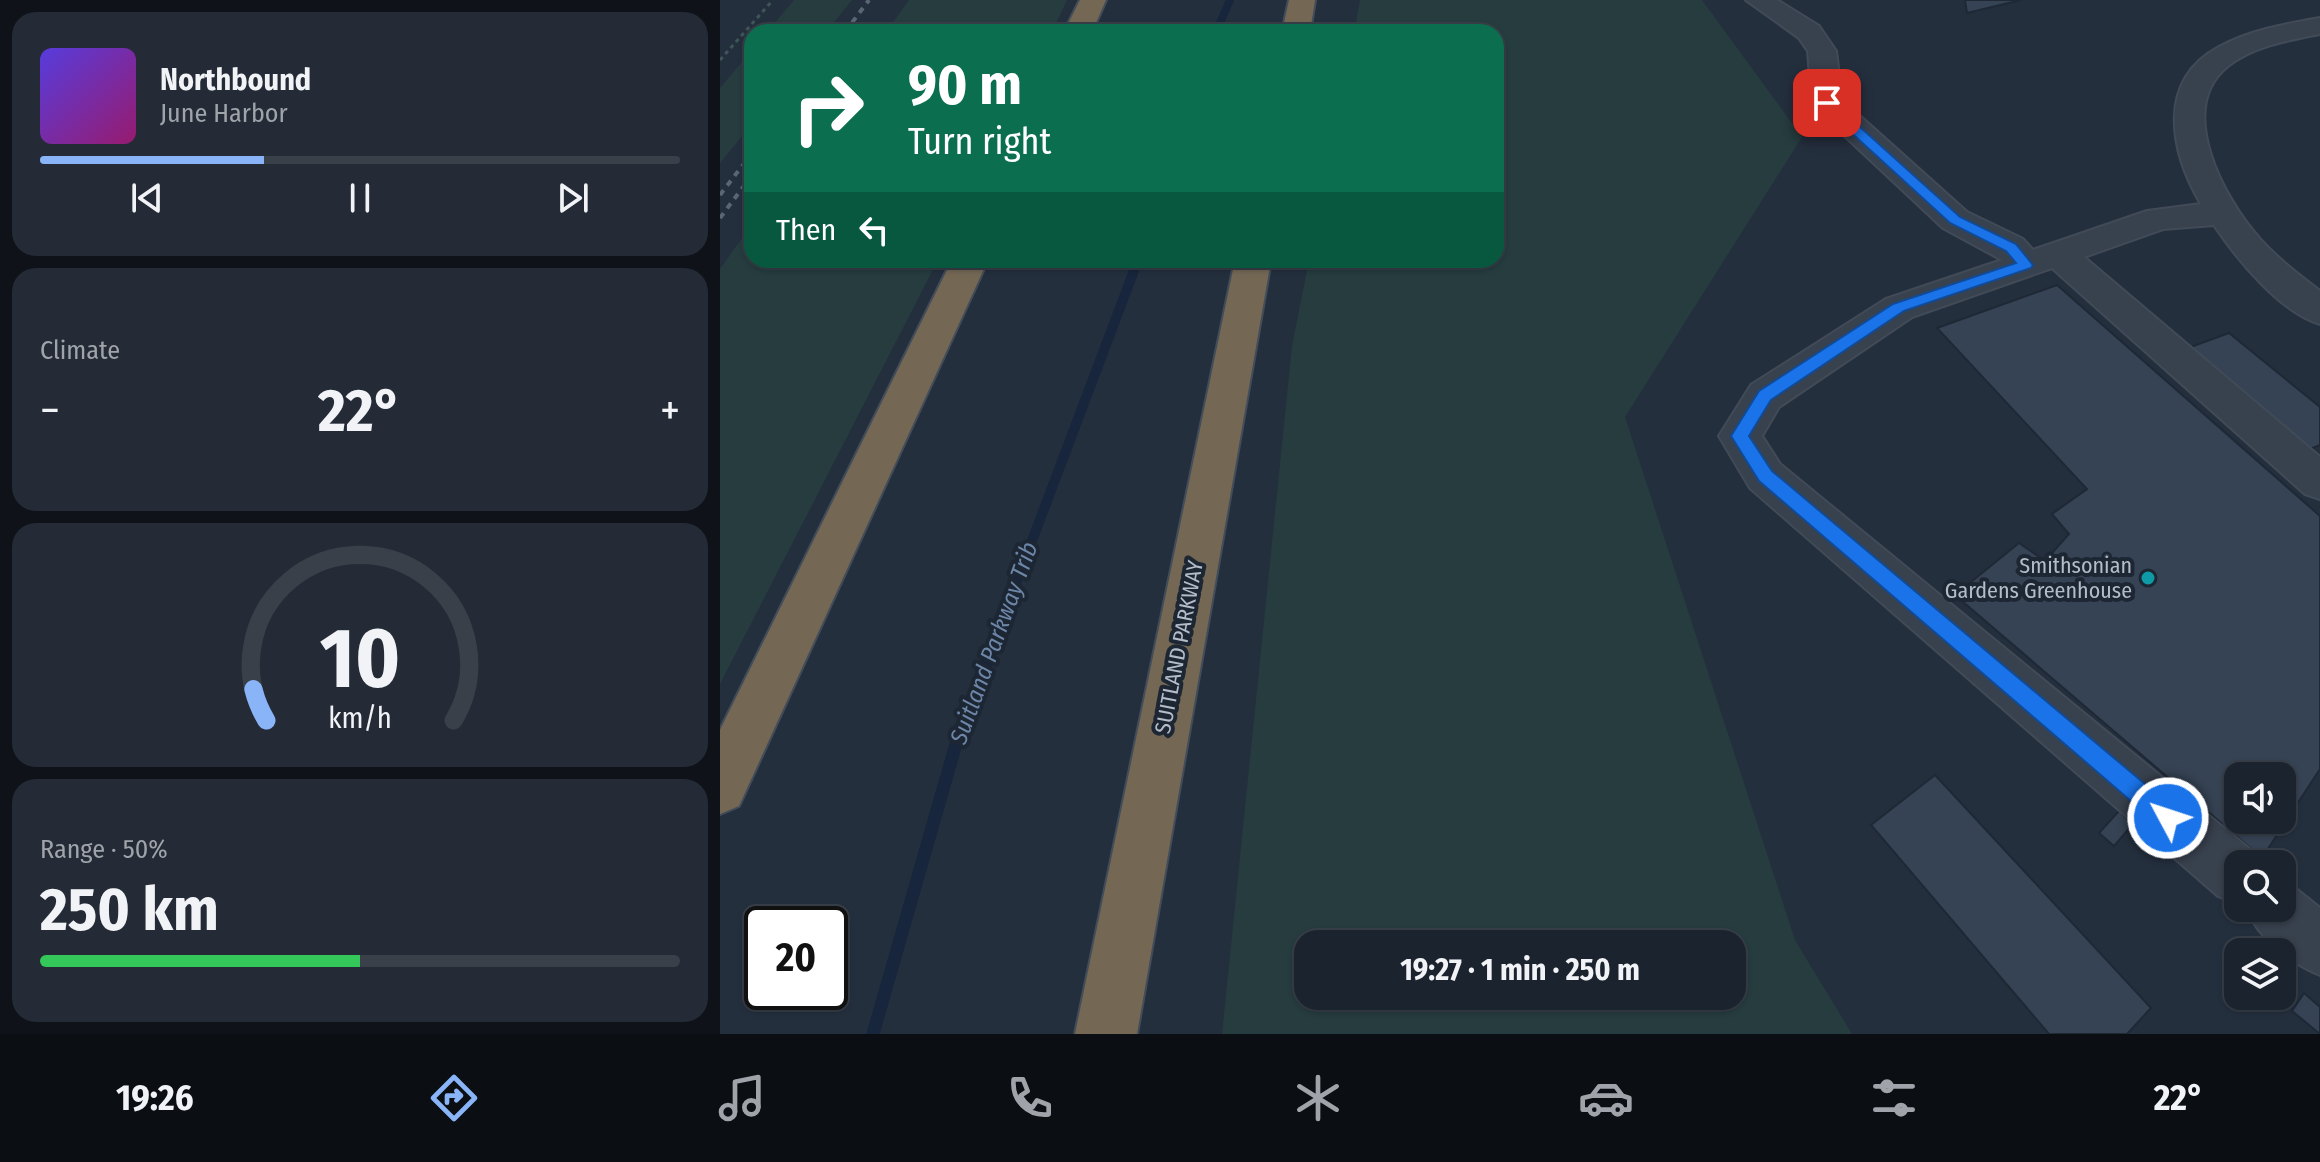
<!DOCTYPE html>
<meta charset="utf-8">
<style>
body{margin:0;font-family:"Fira Sans Condensed",sans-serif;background:#242b36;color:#f1f3f6;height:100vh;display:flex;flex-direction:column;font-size:30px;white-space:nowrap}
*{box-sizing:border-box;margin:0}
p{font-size:26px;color:#a0a4aa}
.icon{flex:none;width:44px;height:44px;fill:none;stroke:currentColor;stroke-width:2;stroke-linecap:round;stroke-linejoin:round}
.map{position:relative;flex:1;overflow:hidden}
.sheet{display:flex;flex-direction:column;gap:12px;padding:12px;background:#0f1319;width:720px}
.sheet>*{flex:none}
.top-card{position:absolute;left:24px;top:24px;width:760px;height:244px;border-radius:24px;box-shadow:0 2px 6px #0004,0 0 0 2px #39404a;background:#0b6e4f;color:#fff;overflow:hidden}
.tools{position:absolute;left:1504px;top:762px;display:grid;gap:16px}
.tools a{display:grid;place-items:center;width:72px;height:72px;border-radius:16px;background:#1b232e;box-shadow:0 2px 6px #0004,0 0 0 2px #39404a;font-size:40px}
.speed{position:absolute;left:24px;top:906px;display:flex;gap:16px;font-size:40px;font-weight:700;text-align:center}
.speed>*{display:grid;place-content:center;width:104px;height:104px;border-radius:50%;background:#1b232e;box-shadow:0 2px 6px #0004,0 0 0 2px #39404a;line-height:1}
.speed .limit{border:4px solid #111;border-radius:12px;background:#fff;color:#111}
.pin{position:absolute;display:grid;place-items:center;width:68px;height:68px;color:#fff;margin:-34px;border-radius:16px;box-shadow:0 4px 12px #0006}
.me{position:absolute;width:88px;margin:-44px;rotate:310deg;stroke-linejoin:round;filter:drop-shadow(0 0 6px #0008)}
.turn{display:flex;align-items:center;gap:28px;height:168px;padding:0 32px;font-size:36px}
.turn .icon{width:104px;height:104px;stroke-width:2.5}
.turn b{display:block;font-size:56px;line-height:68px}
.then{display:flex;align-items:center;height:76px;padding:0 32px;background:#0003;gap:16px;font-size:30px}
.big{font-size:60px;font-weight:700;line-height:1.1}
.sheet .tile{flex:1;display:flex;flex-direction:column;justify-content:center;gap:12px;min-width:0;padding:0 28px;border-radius:24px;background:#242b36}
.sheet .dial{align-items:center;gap:0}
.dial svg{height:208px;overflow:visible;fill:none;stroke:#39404a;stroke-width:7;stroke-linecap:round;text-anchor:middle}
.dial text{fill:#f1f3f6;stroke:none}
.song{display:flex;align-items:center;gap:24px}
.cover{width:96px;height:96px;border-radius:12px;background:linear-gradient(135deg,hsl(250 70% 55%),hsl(320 70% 35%))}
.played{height:8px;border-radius:4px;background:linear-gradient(90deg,#8ab4f8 35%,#39404a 35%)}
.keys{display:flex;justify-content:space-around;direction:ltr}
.heat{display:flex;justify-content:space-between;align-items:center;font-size:44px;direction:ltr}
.charge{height:12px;border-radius:6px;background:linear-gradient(90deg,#34c759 50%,#39404a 0)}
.trip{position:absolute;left:574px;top:930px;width:452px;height:80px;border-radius:24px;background:#1b232e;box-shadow:0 2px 6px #0004,0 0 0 2px #39404a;font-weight:700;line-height:80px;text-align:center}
.dock{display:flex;height:128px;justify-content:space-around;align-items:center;background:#0b0e12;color:#a0a4aa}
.dock .icon{width:56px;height:56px}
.dock .current{color:#8ab4f8}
.dock b{font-size:36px;color:#f1f3f6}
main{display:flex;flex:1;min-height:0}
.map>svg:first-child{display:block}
.green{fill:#263c3f;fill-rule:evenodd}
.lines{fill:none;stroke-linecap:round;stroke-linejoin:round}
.stream-far2{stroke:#17263c;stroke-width:8}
.stream-far1{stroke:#17263c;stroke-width:10}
.stream{stroke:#17263c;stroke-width:13}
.building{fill:#364354;stroke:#1f2835;stroke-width:2;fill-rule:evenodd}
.minor-casing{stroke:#414a57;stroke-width:4}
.highway-casing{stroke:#434c59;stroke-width:4}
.path{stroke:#3f5557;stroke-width:3;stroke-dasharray:4 4;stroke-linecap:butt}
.minor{fill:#38414e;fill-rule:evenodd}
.highway{fill:#746855;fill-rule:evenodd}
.rail{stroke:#5a6575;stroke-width:4;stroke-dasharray:6 6;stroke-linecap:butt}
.route{fill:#1a73e8;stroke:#114b97;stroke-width:2}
.culture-dot{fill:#0f9aa8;stroke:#1d2633;stroke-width:3}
.labels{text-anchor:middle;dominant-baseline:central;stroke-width:8;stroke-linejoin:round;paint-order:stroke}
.poi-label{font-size:22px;fill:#b4bcc9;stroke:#1d2633;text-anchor:end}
.street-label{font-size:22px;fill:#b4bcc9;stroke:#1d2633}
.water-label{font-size:24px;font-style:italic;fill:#6d86a8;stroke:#1d2633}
</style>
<main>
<section class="sheet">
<div class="tile">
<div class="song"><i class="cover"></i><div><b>Northbound</b><p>June Harbor</p></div></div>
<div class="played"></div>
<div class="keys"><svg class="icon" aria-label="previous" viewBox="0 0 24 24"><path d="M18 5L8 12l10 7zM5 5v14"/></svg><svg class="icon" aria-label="pause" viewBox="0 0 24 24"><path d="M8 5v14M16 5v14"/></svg><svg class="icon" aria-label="next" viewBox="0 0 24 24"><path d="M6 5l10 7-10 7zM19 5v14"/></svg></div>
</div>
<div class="tile"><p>Climate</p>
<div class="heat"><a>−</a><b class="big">22°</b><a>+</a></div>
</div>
<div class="tile dial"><svg viewBox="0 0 100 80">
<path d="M14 69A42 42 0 1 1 86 69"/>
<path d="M14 69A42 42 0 0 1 9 57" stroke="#8ab4f8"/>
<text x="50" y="56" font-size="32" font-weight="700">10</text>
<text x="50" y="72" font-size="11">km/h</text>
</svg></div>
<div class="tile"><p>Range · 50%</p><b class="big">250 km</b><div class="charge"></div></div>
</section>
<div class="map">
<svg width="1600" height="1034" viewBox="0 0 1600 1034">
<rect width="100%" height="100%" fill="#242f3e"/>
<g class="green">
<polygon points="74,0 132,0 106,32 47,32"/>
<polygon points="189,0 347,0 332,32 166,32"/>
<path d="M640 0H982L1082 137 905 417 1075 940 1132 1034H502L572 346 589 260H776V32H634ZM1012 944V996H588V944Z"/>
<polygon points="32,50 32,124 0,163 0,88"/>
<polygon points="32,224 32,260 218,260 0,684 0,269"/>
</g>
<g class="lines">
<polyline class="stream-far2" points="496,32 510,0"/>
<polyline class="stream-far1" points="293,591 418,260"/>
<polyline class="stream" points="153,1034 238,737 294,589"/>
</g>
<g class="building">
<polygon points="1245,0 1301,0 1247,13"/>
<path d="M1337 285 1600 516V769L1542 858 1235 595 1299 543 1325 561 1349 534 1332 514 1367 489 1217 328ZM1518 776H1562V820H1518Z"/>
<polygon points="1509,333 1600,407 1600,445 1585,451 1465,349"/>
<polygon points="1215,775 1431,1008 1407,1034 1329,1034 1151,825"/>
<polygon points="1399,811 1413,824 1394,846 1379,833"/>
<polygon points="1584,993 1600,1007 1600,1034 1572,1011"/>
</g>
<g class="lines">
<g class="minor-casing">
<g id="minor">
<path d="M1026 0H1057L1099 26 1116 51 1122 100 1247 212 1303 239 1313 250 1427 211 1481 204C1451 153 1435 81 1499 47 1530 30 1566 24 1600 18V34C1569 40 1533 46 1508 66 1454 109 1505 200 1540 239 1558 259 1579 275 1600 291V324C1561 313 1516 258 1494 225L1443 229 1364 257 1600 457V499L1585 494 1332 268 1192 317 1059 407 1042 436 1060 464 1538 856 1541 864H1518V904L1498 896 1030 488 999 436 1031 385 1166 299 1282 260 1223 228 1096 109 1092 103 1088 51 1079 38Z"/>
<path d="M1562 882 1575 888 1600 908V975C1569 962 1539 939 1526 908H1562Z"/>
</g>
</g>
<g class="highway-casing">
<g id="highway">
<polygon points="360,0 386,0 372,32 344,32"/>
<polygon points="569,0 595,0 590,32 562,32"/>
<polygon points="232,260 268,260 19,806 0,814 0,730"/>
<polygon points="515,260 551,260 417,1034 355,1034"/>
</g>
</g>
<polyline class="path" points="0,60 53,0"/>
<use href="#minor" class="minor"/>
<use href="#highway" class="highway"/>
<g class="rail">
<polyline points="125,32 149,0"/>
<polyline points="0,195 32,153"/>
<polyline points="0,218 32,175"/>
</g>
</g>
<polygon class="route" points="1102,101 1111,101 1240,217 1296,244 1313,265 1311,268 1184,311 1051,400 1029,436 1052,471 1456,810 1460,818 1456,826 1448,829 1440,826 1039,481 1011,436 1039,391 1173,304 1296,263 1286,251 1230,223 1102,106"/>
<circle class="culture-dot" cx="1428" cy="578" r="8"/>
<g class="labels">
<g class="poi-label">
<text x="1412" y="565">Smithsonian<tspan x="1412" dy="25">Gardens Greenhouse</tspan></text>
</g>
<g class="street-label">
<text transform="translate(459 647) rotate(-79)">SUITLAND PARKWAY</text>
</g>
<g class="water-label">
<text transform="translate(274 643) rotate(-70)">Suitland Parkway Trib</text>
</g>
</g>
</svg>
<div class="tools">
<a><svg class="icon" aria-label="sound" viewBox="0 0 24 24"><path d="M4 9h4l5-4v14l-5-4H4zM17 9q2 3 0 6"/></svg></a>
<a><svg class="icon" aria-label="search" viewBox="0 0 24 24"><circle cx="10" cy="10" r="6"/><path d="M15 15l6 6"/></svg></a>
<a><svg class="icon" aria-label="layers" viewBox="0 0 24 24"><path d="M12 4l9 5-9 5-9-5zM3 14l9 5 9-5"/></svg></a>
</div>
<div class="speed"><div class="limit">20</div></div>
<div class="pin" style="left:1107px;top:103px;background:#d93025"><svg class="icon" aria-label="arrive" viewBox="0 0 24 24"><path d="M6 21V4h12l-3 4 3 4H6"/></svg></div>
<svg class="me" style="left:1448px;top:818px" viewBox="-20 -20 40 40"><circle r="17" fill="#1a73e8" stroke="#fff" stroke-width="3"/><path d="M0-11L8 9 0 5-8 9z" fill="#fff"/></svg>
<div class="trip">19:27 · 1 min · 250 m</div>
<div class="top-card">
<div class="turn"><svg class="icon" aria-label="right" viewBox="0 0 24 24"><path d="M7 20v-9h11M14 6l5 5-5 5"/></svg><div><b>90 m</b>Turn right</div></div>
<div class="then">Then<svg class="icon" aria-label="left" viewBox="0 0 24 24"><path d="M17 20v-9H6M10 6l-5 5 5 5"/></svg></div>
</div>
</div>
</main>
<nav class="dock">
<b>19:26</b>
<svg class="icon current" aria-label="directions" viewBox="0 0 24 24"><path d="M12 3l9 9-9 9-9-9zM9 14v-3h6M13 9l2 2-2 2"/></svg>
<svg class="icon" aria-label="music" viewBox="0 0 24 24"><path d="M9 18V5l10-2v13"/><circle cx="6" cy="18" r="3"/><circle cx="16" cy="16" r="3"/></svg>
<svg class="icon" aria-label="phone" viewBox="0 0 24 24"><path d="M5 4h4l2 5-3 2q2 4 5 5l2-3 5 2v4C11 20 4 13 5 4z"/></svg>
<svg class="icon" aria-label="climate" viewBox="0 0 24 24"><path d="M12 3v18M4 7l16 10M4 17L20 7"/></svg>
<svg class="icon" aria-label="car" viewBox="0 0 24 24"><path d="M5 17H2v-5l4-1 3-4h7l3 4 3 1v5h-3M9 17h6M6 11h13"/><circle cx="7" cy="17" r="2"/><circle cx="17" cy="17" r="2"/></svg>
<svg class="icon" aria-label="filters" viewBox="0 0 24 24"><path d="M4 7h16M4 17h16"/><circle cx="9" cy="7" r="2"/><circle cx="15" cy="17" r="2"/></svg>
<b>22°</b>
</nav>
